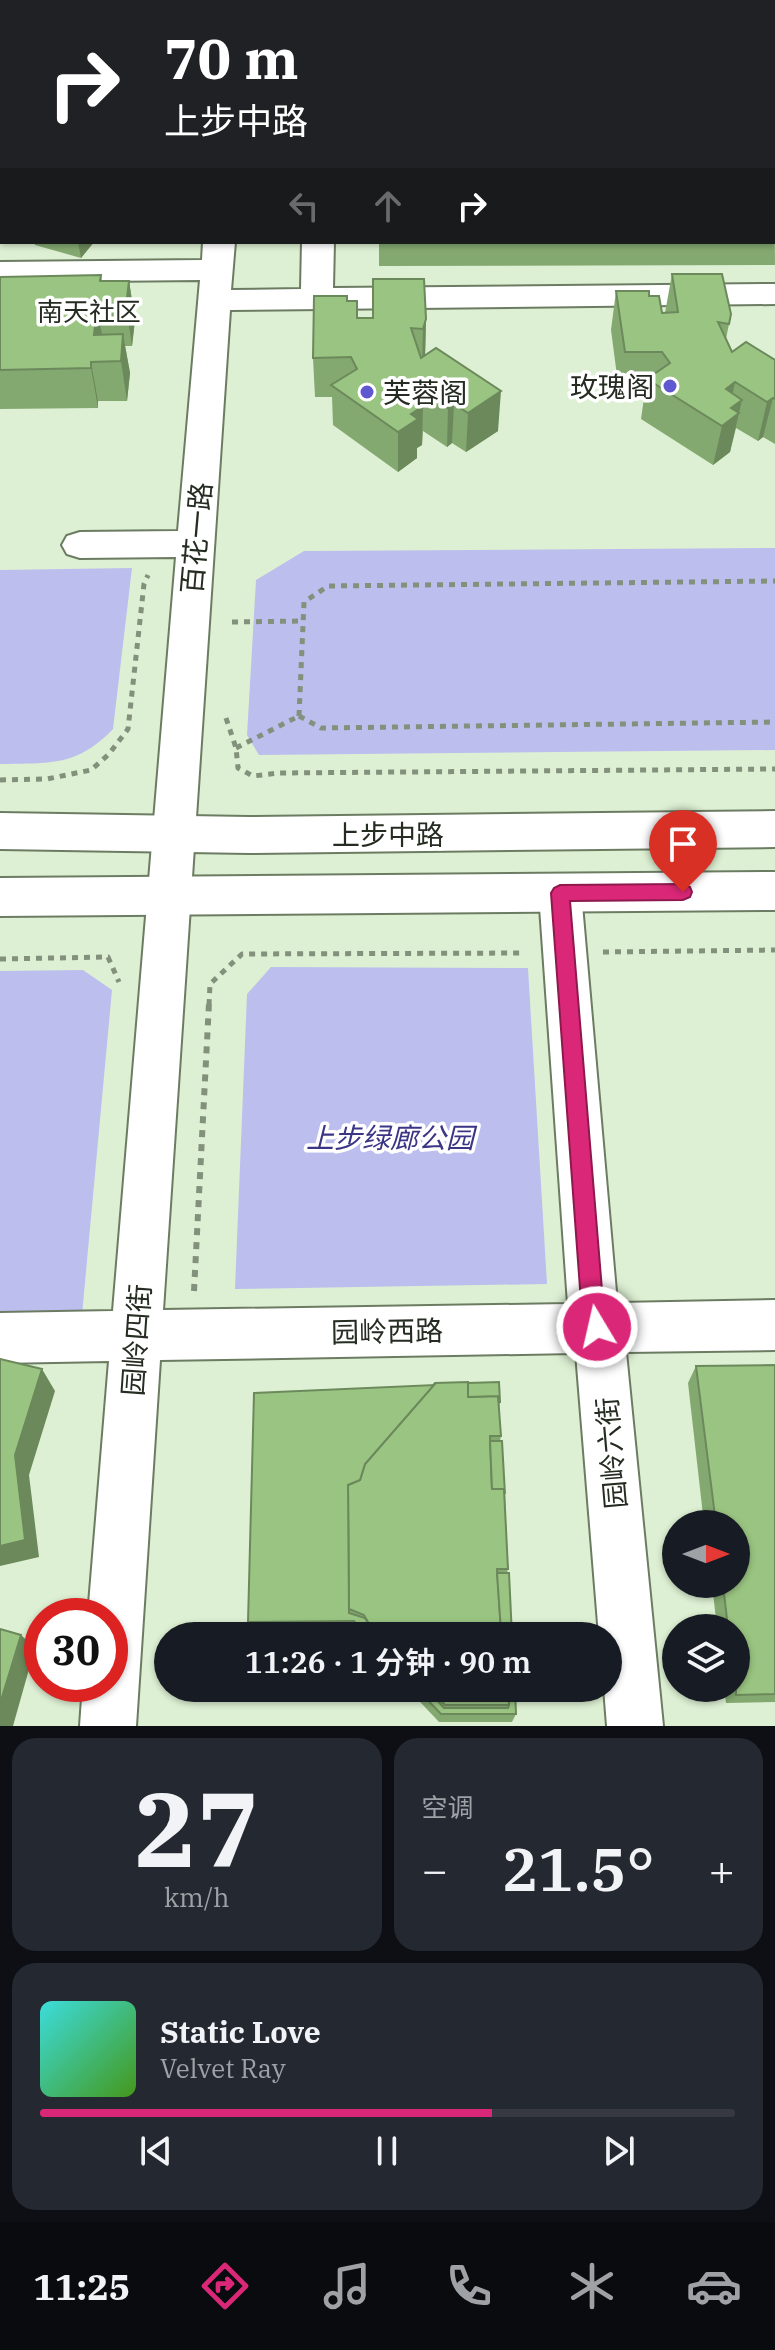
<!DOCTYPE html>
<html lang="zh">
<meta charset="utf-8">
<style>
body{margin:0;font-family:"IBM Plex Serif","Noto Sans SC",serif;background:#242831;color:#f1f3f6;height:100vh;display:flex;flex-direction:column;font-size:30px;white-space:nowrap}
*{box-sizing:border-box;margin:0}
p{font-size:26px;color:#9ea1a6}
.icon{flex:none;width:44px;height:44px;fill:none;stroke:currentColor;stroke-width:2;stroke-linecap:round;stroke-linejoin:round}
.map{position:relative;height:1726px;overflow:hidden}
.panel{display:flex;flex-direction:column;gap:12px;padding:12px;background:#0d0f14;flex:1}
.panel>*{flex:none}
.guide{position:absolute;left:0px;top:0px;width:776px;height:244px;box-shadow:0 2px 6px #0004;background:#202124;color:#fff;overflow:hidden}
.needle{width:52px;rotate:90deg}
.fabs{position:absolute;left:662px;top:1510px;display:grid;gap:16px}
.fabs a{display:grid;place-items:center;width:88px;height:88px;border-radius:50%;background:#171b24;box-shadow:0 2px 6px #0004;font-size:40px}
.speed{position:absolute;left:24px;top:1598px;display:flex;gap:16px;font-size:40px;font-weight:700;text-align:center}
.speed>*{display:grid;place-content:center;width:104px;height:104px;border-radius:50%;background:#171b24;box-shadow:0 2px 6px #0004;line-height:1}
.speed .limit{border:12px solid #d22;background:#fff;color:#111}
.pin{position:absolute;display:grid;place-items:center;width:68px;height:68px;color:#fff;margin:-82px -34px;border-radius:50% 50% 50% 0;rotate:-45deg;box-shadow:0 0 8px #0007}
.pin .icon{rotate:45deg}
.me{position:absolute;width:88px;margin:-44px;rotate:351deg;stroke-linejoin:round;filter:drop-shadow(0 0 6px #0008)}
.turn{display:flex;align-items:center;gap:28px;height:168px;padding:0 32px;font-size:36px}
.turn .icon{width:104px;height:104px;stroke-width:2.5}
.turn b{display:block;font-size:56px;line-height:68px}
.lanes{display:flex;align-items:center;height:76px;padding:0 32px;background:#0003;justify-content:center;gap:40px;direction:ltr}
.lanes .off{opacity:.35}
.big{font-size:60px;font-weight:600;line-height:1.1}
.panel .widget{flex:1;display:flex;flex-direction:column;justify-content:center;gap:12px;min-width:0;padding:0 28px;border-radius:24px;background:#242831}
.panel .dial{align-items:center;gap:0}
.dial b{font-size:104px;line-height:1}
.song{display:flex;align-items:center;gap:24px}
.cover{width:96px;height:96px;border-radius:12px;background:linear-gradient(135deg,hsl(180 70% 55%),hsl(100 70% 35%))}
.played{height:8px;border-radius:4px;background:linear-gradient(90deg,#db2777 65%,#363941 65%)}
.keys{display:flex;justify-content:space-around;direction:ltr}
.heat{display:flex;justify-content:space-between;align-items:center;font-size:44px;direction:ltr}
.panel .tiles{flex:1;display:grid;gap:12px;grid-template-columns:1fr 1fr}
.widget:last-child{grid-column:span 2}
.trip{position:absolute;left:154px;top:1622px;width:468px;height:80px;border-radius:40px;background:#171b24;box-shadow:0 2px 6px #0004;font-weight:600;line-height:80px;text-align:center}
.tab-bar{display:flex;height:128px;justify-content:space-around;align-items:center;background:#090b0e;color:#9ea1a6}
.tab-bar .icon{width:56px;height:56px}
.tab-bar .selected{color:#db2777}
.tab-bar b{font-size:36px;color:#f1f3f6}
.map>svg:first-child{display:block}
.green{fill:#bcbfee}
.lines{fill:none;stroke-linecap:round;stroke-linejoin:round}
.minor-casing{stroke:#6c7c62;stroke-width:4}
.major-casing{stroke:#6c7c62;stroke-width:4}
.path-far1{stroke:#83917c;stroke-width:5;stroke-dasharray:6 6;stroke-linecap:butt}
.path{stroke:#83917c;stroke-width:6;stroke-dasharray:7 7;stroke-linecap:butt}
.minor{fill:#fff;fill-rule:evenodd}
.major{fill:#fff;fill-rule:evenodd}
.wall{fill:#84a970}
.shaded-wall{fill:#6c895b}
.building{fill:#9ac482;stroke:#6c895b;stroke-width:2}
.route{fill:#db2777;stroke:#8e194d;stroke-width:2}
.poi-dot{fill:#6058d1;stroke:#fff;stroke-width:3}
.labels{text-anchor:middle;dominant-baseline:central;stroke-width:7;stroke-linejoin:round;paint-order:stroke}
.far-quarter-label{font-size:26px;fill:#252c21;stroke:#fff}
.poi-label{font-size:28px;fill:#252c21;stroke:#fff;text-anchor:end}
.street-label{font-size:28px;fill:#252c21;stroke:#fff}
.park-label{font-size:28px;font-style:italic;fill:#3a3585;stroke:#fff}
</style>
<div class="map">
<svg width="775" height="1726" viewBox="0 0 775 1726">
<rect width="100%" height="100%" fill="#ddf0d3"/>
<g class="green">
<polygon points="775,548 775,750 259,755 247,735 256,580 304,551"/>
<path d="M132 568 113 729C77 767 49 763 0 764V570Z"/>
<polygon points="271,967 528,968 547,1284 235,1289 247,994"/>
<polygon points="83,970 112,990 82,1315 0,1317 0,971"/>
</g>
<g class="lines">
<g class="minor-casing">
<g id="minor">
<polygon points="442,0 472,0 440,2"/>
<polygon points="484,0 514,0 516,2 486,2"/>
<rect x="774" y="72" width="1" height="18"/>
<rect x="774" y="127" width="1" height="19"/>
<polygon points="203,242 235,242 231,290 301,289 302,242 334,242 333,288 775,284 775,304 230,310 163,1310 568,1304 539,893 545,880 560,875 575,880 581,893 617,1303 775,1300 775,1350 626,1352 663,1726 607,1726 604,1688 608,1688 608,1636 599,1636 576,1353 160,1360 136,1726 80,1726 83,1684 110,1684 110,1616 88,1616 109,1361 0,1363 0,1313 113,1311 176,557 80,558 67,554 62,545 67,536 80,532 178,531 200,280 0,282 0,262 202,260"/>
</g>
</g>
<g class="major-casing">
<g id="major">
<polygon points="775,811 775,847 249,853 0,849 0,813 249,817"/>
<polygon points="775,872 775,910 0,916 0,878"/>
</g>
</g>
<g class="path-far1">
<polyline points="232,622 304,621"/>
<polyline points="299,716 304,602 328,586 775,581"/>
<polyline points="299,716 321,728 775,722"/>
<polyline points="226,718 236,748 238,768 253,776 279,773 775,769"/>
<polyline points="236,748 299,716"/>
<polyline points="0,780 47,779 91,770 109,754 128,729 144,584 148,575"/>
<polyline points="603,952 775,950"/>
<polyline points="0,959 108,957 119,982"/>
<polyline points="209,1005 210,984 242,954 525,953"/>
</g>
<polyline class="path" points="194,1291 209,1003"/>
<use href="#minor" class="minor"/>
<use href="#major" class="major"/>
</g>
<g class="wall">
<polygon points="0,0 62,0 63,2 2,2"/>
<polygon points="170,0 285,0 285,2 168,2"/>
<polygon points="774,156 775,265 379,266 379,242 774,242"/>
<polygon points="34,242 94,242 81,258 35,245"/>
<polygon points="672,274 731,314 726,339 732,352 775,360 775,444 763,437 758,441 736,428 730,452 713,465 641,419 645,391 619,391 611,330 616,291 649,296 662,313 665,313"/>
<polygon points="101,275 102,281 129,281 135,320 132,346 125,346 130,373 127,401 98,401 98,408 0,409 0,277"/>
<polygon points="347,301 357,318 426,319 425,356 498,431 466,452 452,443 447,447 423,431 422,445 417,448 417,458 398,472 333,425 332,397 315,397 313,358"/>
<polygon points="775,1365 775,1702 726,1703 724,1688 736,1688 736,1628 717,1628 712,1584 736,1584 736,1524 704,1524 688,1383 696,1366"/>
<polygon points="468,1383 500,1402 499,1407 501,1436 500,1441 505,1494 508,1569 507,1573 512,1636 359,1636 355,1631 252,1632 248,1622"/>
<polygon points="407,1688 515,1688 516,1714 512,1722 439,1722"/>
</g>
<g class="shaded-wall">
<polygon points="6,0 27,0 28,2 4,2"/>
<polygon points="47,0 62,0 63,2 48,2"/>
<polygon points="222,0 249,0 250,2 220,2"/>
<rect x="262" y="0" width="23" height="2"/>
<polygon points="2,5 2,56 0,59 0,8"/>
<polygon points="78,242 94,242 81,258"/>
<polygon points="129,281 135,320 132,346 126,306"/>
<polygon points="97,307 104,346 94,335"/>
<polygon points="426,319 425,359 422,369 423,329"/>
<polygon points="123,334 130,373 127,401 121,361"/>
<polygon points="91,362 98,401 98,408 91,368"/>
<polygon points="735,382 727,422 726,389"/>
<polygon points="419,388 419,409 423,406 422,445 417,448 417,458 398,472 398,432 408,396"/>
<polygon points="501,391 498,431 466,452 468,413"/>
<polygon points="773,398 763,437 758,441 767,402"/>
<polygon points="742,400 730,452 713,465 722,426 731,408"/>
<polygon points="454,404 452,443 447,447 448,408"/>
<polygon points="42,1369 55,1391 29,1475 39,1557 0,1566 0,1546 15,1455"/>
<polygon points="21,1635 35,1648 13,1726 0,1726 0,1704"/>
</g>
<g class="building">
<polygon points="170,0 222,0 220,2 168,2"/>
<rect x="774" y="156" width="1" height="85"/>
<polygon points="672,274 722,274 731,314 729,324 718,322 732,352 746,342 775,360 775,399 773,398 767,402 735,382 726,389 742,400 731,408 739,413 722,426 647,379 670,363 662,352 625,352 616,291 649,291 649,296 659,296 662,313 678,312"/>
<polygon points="101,275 100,281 129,281 126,306 97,307 94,335 123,334 121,361 91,362 91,368 0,370 0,277"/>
<polygon points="373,279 424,279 426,319 423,329 411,328 421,358 436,348 501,391 468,413 454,404 448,408 419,388 408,396 423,406 411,414 418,419 398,432 331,385 357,369 351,357 313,358 314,296 347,296 347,301 357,301 357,318 373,318"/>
<polygon points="0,1359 42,1369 15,1455 25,1540 0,1546"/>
<polygon points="775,1365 775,1694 736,1695 736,1628 728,1628 723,1584 736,1584 736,1524 716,1524 696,1366"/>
<polygon points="468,1382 468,1397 498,1396 501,1436 490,1436 492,1489 504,1489 508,1569 497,1569 501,1631 502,1636 379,1636 372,1629 364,1615 349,1609 348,1485 360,1480 365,1464 435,1383"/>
<polygon points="499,1382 500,1402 499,1402 498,1396 468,1397 468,1383"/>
<polygon points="434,1385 365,1464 360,1480 348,1485 349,1613 365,1618 376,1636 368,1636 354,1621 248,1622 254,1393"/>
<polygon points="490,1441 502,1441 505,1494 504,1489 492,1489"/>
<polygon points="497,1573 509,1573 512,1636 502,1636 501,1631"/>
<polygon points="0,1629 21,1635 0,1704"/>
<polygon points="416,1688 426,1688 444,1708 508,1708 509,1705 508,1688 515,1688 516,1714 441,1714"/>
<polygon points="429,1688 508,1688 509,1705 445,1705"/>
</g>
<polygon class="route" points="683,884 690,887 692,892 690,897 683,900 570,901 603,1302 608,1327 604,1335 597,1338 589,1335 581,1302 551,893 554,888 560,885"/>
<g class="poi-dot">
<circle cx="670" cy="386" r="8"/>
<circle cx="367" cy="392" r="8"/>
</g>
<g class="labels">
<g class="far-quarter-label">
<text x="89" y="311">南天社区</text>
</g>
<g class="poi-label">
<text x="654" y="386">玫瑰阁</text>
<text x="383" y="392" text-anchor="start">芙蓉阁</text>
</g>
<g class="street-label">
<text transform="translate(196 538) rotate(-85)">百花一路</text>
<text x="388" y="834">上步中路</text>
<text transform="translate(387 1331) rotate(-1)">园岭西路</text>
<text transform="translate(136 1340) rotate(-86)">园岭四街</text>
<text transform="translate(611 1453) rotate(-95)">园岭六街</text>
</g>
<g class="park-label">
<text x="390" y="1137">上步绿廊公园</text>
</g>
</g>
</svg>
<div class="fabs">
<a><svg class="needle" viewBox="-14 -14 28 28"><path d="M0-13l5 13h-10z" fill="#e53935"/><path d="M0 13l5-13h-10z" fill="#9ea1a6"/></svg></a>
<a><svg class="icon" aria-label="layers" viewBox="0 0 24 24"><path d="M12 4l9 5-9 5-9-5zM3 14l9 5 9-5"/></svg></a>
</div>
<div class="speed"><div class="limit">30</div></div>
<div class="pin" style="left:683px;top:892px;background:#d93025"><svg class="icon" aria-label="arrive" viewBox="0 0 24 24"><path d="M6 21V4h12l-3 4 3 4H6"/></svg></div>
<svg class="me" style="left:597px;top:1327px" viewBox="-20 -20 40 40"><circle r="17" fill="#db2777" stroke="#fff" stroke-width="3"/><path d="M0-11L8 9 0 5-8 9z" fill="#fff"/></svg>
<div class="trip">11:26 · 1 分钟 · 90 m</div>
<div class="guide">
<div class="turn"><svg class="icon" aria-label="right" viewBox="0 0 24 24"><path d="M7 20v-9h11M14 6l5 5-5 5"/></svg><div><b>70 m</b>上步中路</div></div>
<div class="lanes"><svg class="icon off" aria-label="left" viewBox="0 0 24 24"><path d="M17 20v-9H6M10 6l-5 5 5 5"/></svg><svg class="icon off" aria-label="ahead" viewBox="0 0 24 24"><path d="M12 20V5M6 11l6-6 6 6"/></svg><svg class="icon" aria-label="right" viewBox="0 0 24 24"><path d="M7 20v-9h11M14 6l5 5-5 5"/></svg></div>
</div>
</div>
<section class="panel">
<div class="tiles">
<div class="widget dial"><b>27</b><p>km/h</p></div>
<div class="widget"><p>空调</p>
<div class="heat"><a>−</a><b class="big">21.5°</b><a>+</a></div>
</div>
<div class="widget">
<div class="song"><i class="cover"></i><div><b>Static Love</b><p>Velvet Ray</p></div></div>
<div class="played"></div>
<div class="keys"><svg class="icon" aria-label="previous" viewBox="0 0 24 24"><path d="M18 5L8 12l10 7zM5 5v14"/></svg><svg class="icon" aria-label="pause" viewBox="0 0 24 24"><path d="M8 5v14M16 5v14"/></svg><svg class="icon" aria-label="next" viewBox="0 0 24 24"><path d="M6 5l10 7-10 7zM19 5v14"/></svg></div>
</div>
</div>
</section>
<nav class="tab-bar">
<b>11:25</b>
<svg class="icon selected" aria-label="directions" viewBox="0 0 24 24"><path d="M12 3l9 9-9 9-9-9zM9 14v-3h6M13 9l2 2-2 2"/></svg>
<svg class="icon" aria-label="music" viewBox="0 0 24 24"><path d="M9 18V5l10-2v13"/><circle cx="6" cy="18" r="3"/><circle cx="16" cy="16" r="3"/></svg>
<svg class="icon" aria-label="phone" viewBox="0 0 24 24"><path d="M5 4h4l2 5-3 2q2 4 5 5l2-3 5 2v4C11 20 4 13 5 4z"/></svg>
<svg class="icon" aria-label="climate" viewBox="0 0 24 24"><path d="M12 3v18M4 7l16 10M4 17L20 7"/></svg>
<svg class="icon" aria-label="car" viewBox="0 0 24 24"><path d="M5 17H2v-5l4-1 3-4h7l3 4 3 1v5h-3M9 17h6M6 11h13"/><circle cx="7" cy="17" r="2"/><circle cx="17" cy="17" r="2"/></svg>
</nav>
